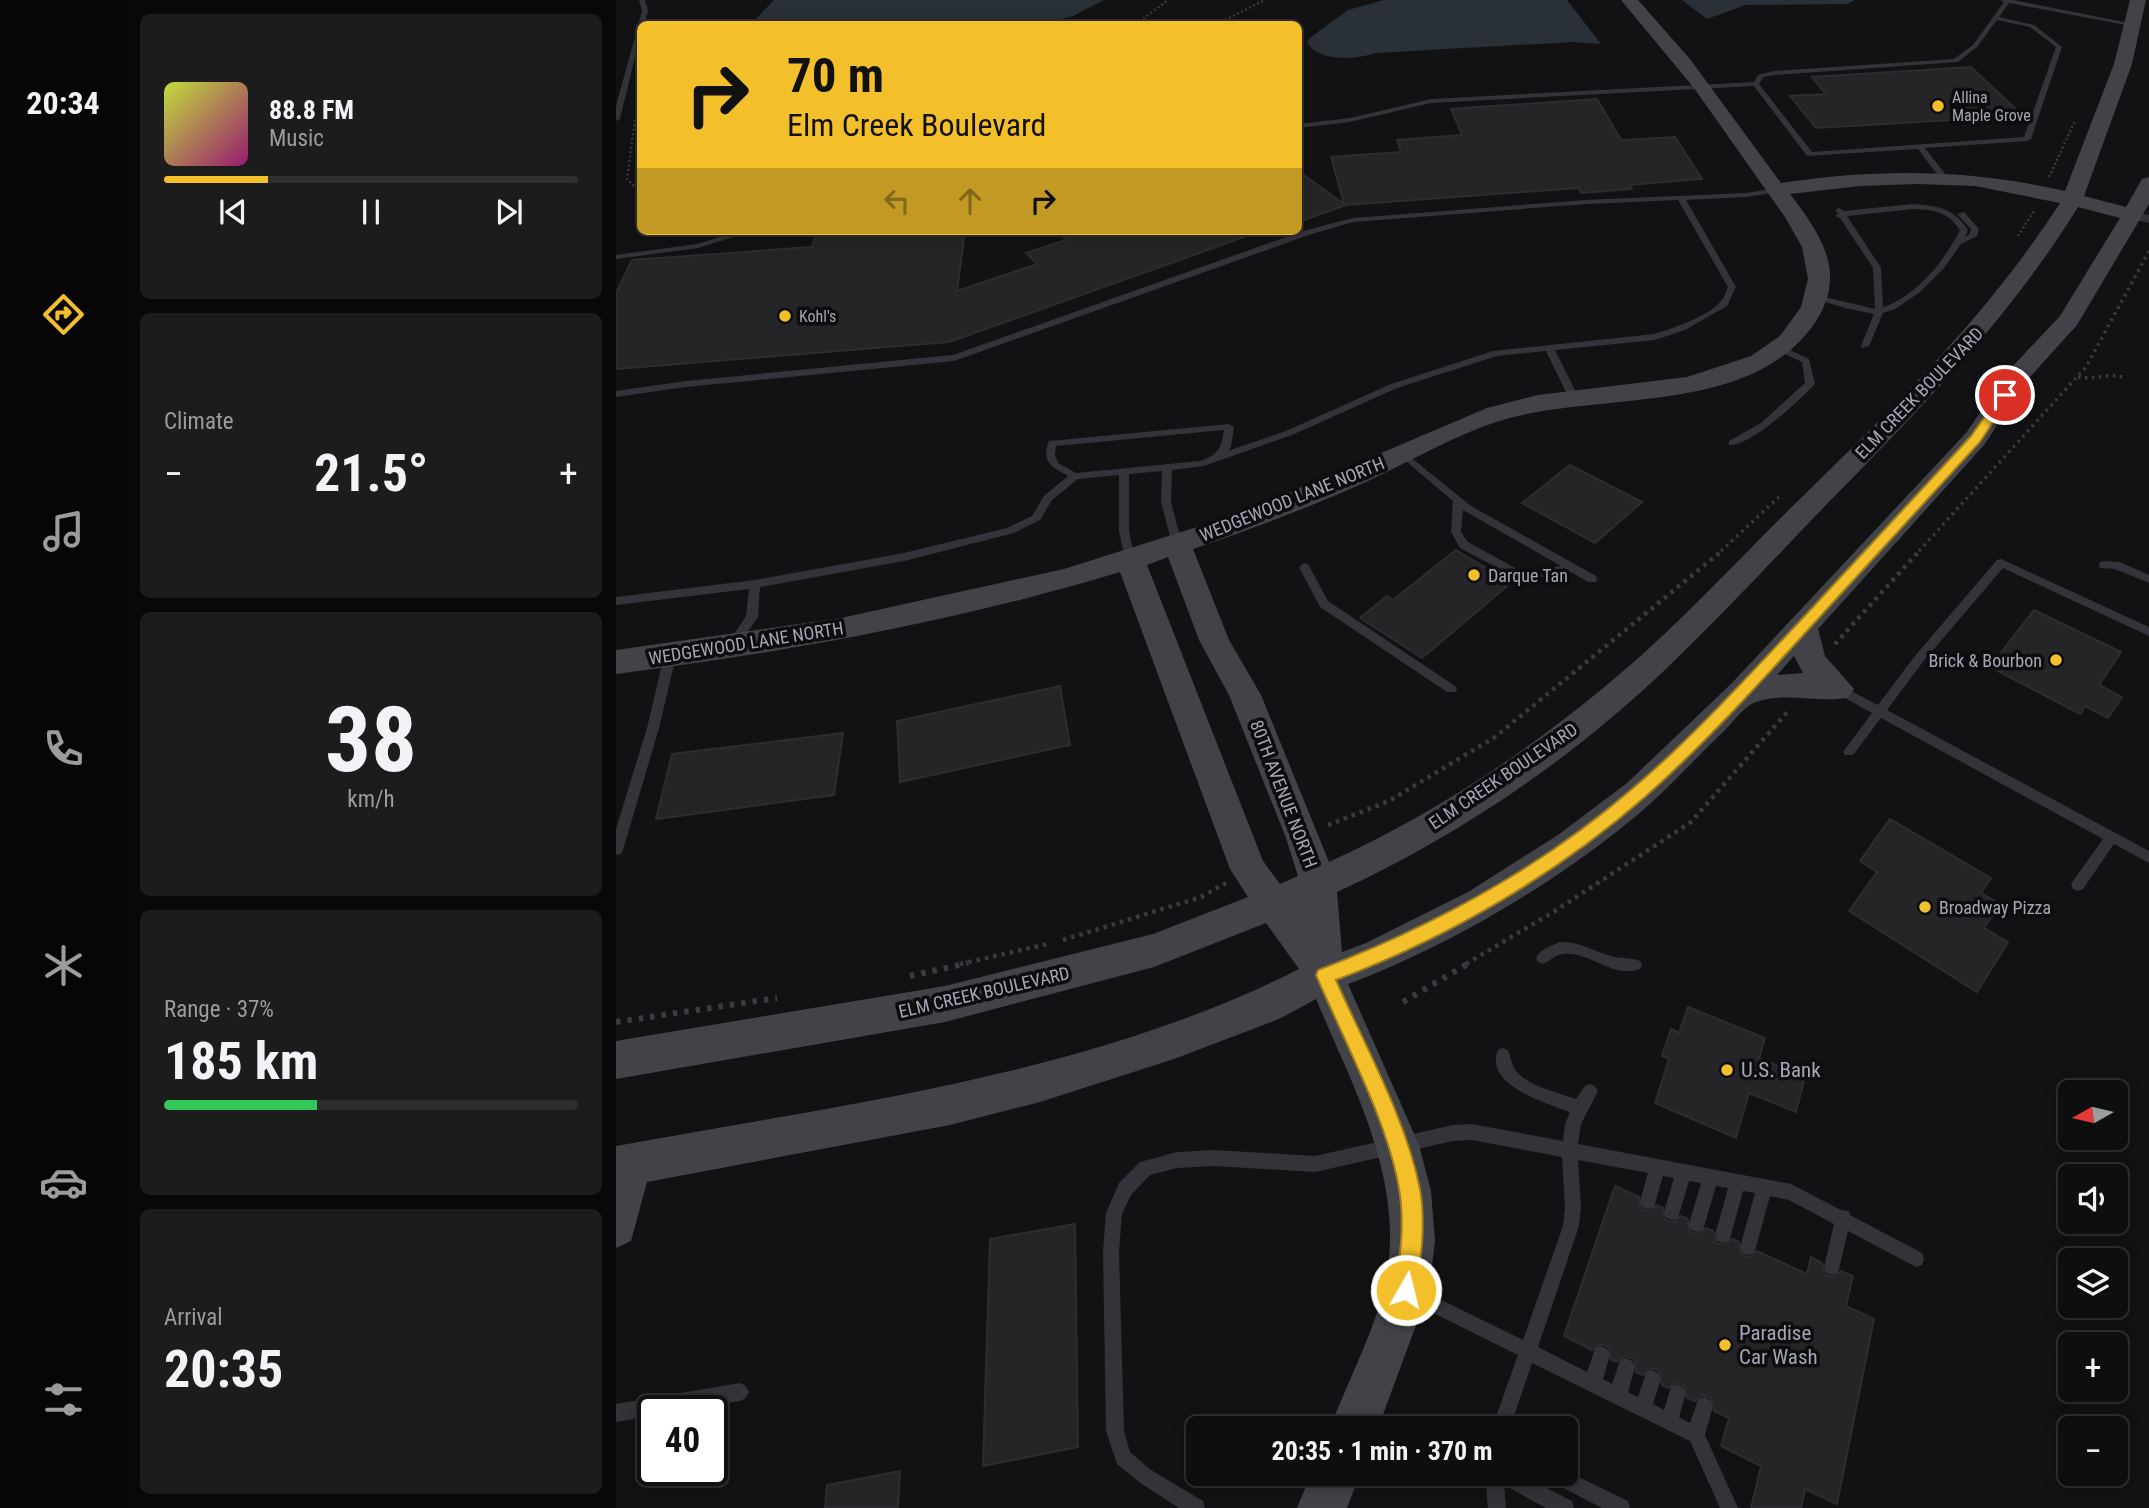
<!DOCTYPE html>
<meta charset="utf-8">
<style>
body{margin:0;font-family:"Roboto Condensed",sans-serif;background:#1c1c1d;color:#f1f3f6;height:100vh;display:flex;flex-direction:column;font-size:26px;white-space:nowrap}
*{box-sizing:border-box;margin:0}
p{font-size:23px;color:#9b9c9e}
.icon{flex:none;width:38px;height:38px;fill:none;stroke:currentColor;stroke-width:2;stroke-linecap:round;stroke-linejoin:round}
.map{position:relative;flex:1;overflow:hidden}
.details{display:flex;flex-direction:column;gap:14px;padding:14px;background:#080808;width:490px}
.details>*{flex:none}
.hud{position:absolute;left:21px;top:21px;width:665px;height:214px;border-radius:10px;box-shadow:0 4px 18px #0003,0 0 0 2px #2e2e2f;background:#f3c02b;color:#111;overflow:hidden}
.needle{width:46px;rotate:262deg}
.controls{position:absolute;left:1442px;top:1080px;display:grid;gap:14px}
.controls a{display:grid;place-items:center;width:70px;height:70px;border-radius:10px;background:#0e0e0f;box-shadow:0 4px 18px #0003,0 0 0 2px #2e2e2f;font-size:35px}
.speed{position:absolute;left:21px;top:1395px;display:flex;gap:14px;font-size:35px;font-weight:700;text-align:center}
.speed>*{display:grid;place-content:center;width:91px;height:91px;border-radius:50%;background:#0e0e0f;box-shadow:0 4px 18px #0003,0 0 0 2px #2e2e2f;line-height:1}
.speed .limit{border:4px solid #111;border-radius:10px;background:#fff;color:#111}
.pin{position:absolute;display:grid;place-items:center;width:60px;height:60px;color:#fff;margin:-30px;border:4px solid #fff;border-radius:50%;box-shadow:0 2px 7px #0007}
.me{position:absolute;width:77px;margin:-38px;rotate:8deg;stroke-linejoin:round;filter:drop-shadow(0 0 5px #0008)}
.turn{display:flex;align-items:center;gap:24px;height:147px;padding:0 35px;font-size:32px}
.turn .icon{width:91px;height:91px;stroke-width:2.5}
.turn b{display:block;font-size:49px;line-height:60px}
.lanes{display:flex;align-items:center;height:66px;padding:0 35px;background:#0003;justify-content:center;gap:35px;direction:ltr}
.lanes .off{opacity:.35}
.big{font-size:52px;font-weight:700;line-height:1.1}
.details .widget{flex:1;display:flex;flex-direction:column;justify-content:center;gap:10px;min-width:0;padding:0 24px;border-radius:10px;background:#1c1c1d}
.details .dial{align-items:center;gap:0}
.dial b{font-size:91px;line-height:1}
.song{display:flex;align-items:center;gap:21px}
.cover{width:84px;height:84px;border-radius:10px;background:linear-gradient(135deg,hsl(70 70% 55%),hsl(320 70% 35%))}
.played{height:7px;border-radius:4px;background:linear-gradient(90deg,#f3c02b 25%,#2e2e2f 25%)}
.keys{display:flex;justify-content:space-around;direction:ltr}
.heat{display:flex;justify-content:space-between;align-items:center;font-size:38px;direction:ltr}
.charge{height:10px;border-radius:5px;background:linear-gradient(90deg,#34c759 37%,#2e2e2f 0)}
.trip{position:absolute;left:570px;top:1416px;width:392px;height:70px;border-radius:10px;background:#0e0e0f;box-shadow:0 4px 18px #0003,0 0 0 2px #2e2e2f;font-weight:700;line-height:70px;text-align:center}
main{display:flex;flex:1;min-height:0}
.tabs{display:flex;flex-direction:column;width:126px;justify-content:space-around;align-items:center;background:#060606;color:#9b9c9e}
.tabs .icon{width:49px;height:49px}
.tabs .on{color:#f3c02b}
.tabs b{font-size:32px;color:#f1f3f6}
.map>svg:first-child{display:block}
.water{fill:#293038}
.building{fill:#252528;stroke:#2d2c30;stroke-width:2}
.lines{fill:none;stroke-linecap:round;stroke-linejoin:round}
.path-far3{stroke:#393b40;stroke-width:2.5;stroke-dasharray:2 2.5;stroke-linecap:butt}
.path-far2{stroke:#393b40;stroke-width:3.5;stroke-dasharray:2.5 4.5;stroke-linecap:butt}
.path-far1{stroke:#393b40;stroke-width:4.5;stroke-dasharray:3.5 5;stroke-linecap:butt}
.path{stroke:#393b40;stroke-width:6;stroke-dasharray:4.5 7;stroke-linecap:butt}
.lane{fill:#333439;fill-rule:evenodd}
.street{fill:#333439;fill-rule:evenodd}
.secondary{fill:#414349;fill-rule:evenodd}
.route{fill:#f3c02b;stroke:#9e7d1c;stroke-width:2}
.poi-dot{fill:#f3c02b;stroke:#0d0d0f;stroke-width:2.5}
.labels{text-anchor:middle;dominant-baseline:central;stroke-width:7;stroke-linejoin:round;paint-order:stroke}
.far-poi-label{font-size:16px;fill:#a4a7b5;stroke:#0d0d0f;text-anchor:start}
.street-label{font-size:18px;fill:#a4a7b5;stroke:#0d0d0f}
.poi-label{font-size:18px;fill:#a4a7b5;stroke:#0d0d0f;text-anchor:start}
.near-poi-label{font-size:21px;fill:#a4a7b5;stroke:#0d0d0f;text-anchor:start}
</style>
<main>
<nav class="tabs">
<b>20:34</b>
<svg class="icon on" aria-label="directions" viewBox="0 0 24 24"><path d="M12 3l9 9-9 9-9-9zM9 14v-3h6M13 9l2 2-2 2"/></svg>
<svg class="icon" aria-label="music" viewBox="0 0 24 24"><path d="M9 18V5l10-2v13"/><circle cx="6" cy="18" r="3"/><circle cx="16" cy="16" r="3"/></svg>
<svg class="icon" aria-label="phone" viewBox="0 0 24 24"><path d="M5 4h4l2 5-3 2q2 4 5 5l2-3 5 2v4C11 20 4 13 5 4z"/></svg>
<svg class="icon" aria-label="climate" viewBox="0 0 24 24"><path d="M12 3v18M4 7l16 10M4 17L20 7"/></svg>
<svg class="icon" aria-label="car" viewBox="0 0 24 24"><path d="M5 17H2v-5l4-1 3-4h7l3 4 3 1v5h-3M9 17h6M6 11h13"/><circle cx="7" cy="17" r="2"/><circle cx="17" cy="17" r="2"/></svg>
<svg class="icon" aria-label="filters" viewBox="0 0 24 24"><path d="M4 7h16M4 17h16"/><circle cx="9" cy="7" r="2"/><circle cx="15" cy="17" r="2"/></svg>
</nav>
<section class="details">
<div class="widget">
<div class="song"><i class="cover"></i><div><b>88.8 FM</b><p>Music</p></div></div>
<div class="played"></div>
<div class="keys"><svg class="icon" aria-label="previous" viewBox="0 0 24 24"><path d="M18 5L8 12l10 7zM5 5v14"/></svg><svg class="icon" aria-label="pause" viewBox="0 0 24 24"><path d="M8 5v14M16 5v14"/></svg><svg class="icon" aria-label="next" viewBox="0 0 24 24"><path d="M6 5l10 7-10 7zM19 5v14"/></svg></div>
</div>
<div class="widget"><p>Climate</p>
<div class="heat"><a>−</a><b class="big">21.5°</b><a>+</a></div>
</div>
<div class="widget dial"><b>38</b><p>km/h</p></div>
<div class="widget"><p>Range · 37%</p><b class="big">185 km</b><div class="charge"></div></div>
<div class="widget"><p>Arrival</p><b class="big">20:35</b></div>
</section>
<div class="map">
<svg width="1533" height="1508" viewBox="0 0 1533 1508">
<rect width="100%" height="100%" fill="#121214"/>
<g class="water">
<polygon points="158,0 488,0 457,16 426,24 135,24"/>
<path d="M768 0H951L985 44 957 42 759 53C741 60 701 62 691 42L695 37 732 10Z"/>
<polygon points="1066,0 1239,0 1231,4 1129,5 1091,19"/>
</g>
<g class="building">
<polygon points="1355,67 1407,116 1200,128 1174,96 1210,94 1196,77"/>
<polygon points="981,99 1005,140 1059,137 1086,179 1013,185 1016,189 965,193 963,188 730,205 682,222 682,171 728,204 715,157 785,152 781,140 846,135 835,109"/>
<polygon points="201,231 349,231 341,291 421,264 410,253 450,240 441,231 636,231 637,234 333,342 0,369 0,293 16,260 196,247"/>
<polygon points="954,465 1026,502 979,543 906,503"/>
<polygon points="840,550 895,583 806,658 744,618 771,596 777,600"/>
<polygon points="1418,610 1505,652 1483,685 1506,697 1492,718 1469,706 1464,714 1374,667"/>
<polygon points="444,686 454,745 284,782 281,721"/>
<polygon points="227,733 218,795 40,819 56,754"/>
<polygon points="1274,819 1375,878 1365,893 1384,904 1368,928 1392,942 1361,992 1233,911 1261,872 1244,861"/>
<polygon points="1072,1007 1149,1038 1143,1058 1189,1077 1180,1112 1133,1093 1120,1138 1039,1103 1053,1059 1046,1056 1055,1029 1063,1033"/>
<polygon points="999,1186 1023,1197 1025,1209 1033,1211 1041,1205 1047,1208 1049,1220 1057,1222 1065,1216 1072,1219 1074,1232 1082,1234 1090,1228 1097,1231 1100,1243 1108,1245 1116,1239 1123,1242 1125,1255 1133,1257 1141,1251 1191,1274 1195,1257 1206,1263 1209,1275 1217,1277 1225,1271 1237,1276 1230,1306 1258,1319 1221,1504 1189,1489 1185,1508 1135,1508 1145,1466 1105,1446 1113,1418 1098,1411 1095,1398 1087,1395 1079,1401 1071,1398 1068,1385 1060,1382 1052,1388 1046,1385 1044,1372 1037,1368 1027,1375 1020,1372 1018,1360 1011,1356 1001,1362 995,1360 993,1348 986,1344 976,1350 948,1336"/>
<polygon points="459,1224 462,1447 367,1466 374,1239"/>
<polygon points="284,1471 282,1508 209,1508 211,1485"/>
</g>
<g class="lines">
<g class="path-far3">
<polyline points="520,24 552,0"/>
<polyline points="601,24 649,0"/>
<polyline points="19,120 11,179 18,186 24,185"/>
<polyline points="1433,177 1459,121"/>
<polyline points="1402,236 1418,211"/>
</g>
<g class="path-far2">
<path d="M1462 377C1478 380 1490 373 1507 377"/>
<polyline points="1105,551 1163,497"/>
<polyline points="1303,551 1470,367 1533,251"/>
</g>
<g class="path-far1">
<polyline points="1219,644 1304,550"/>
<polyline points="712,825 773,801 879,737 1107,550"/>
<polyline points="447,940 585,897 610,883"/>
<polyline points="344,964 432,944"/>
<polyline points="850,964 939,911 1075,822 1173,710"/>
</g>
<g class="path">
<polyline points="294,976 352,963"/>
<polyline points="787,1002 853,963"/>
<polyline points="0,1022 161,998"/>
</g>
<g class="lane">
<polygon points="23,0 29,0 32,11 28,24 24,24 24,37 4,119 0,121 0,106 26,11"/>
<path d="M1384 0H1397L1518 24 1515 26 1393 3 1383 17 1418 25 1446 47 1415 139 1411 141 1309 148 1333 179 1329 181H1326L1302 149 1191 156 1138 86 815 103 734 122 682 128V124L734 118 815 99 1138 82 1142 75 1158 71 1338 59 1357 45 1388 2ZM1381 20 1414 27 1440 47 1408 137 1196 152 1143 84 1147 77 1158 75 1342 62 1361 47Z"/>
<path d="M1160 188 1164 190 1163 192 1130 197 1070 200 1120 287 1111 306 1069 330 1039 340 939 350 963 398 961 400H955L953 398 930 351 881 356 781 388 676 435 588 466 556 470 555 502 566 544 565 547 561 548 556 544 545 502 546 471 513 474V531L519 559 514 563 509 559 503 531V475L462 479 436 500 424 520 398 533 288 561 144 587 142 617 120 649 116 650 110 646 130 616 133 589 0 605V597L139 580 288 553 391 528 416 516 428 496 452 476C435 467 425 462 433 441L613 424 618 427 615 447 612 451 670 431 775 384 877 351 1038 334C1055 329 1093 316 1104 302 1108 299 1110 292 1112 287L1062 200 970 204 737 222 693 235 338 361 70 387 0 397V391L70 381 337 355 687 231 737 218 970 200 1130 193ZM608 430C605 449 602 455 584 461L460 473 442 463 439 455 440 446Z"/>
<path d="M1297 204C1323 206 1337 208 1352 230L1349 237 1353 235 1355 229 1341 214 1348 212 1363 229 1361 236 1345 244 1328 268 1304 292 1279 309 1267 313 1253 346 1246 348 1245 346 1258 314 1229 308 1196 298 1200 295 1259 309 1257 268 1224 218 1219 216 1222 214 1219 210 1223 208 1228 211ZM1297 209C1318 210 1331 211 1344 230 1329 260 1300 297 1267 307L1265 268 1231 216Z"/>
<polygon points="124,231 137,231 82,248 0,259 0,255 81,244"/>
<path d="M1163 345 1193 359 1199 384C1184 400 1134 447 1113 445V441L1145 423 1189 383 1186 362 1160 350 1159 348Z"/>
<path d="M787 451 855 506 980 576 981 579 980 582H972L955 572 921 578 899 577 844 548 835 532 837 501 784 456 782 454ZM847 510 945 566 921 570 901 569 852 542 845 532Z"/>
<polygon points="1385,559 1533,627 1533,636 1387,568 1306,663 1271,710 1533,851 1533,863 1498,844 1467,889 1462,891 1457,889 1455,885 1457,881 1487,839 1265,718 1237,755 1229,755 1227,752 1256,713 1218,692 1216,689 1218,686 1226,686 1262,705 1298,657 1381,560"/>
<polygon points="1488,561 1504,562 1533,575 1533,583 1499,569 1484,568 1483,565 1484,562"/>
<polygon points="688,563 692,564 712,601 839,686 841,689 839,692 831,692 704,607 683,567"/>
<polygon points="54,652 60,656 43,728 7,850 5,854 0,855 0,829 31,728 48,656"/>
<path d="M944 942C963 941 977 951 995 956 1004 959 1014 957 1024 961L1026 965 1024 969C996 979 974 951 947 954 939 955 934 961 927 964L922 962 920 958C924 949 935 946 944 942Z"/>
<path d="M887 1048 892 1050C894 1055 895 1061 897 1066 907 1086 941 1092 960 1099L969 1086 974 1084 979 1086 982 1091 965 1124 962 1144 1175 1184 1225 1210 1233 1211 1234 1215 1306 1253 1308 1259 1306 1265 1300 1267 1232 1231 1222 1273 1216 1275 1210 1273 1208 1267 1218 1224 1173 1200 1154 1196 1140 1247 1138 1253 1132 1255 1126 1253 1124 1247 1139 1193 1127 1191 1115 1235 1113 1241 1107 1243 1101 1241 1099 1235 1112 1188 1100 1186 1087 1230 1081 1232 1075 1230 1073 1224 1085 1183 1073 1181 1062 1218 1056 1220 1050 1218 1048 1212 1058 1178 1047 1176 1038 1207 1032 1209 1026 1207 1024 1201 1032 1173 962 1160 965 1207 963 1226 922 1347 971 1372 979 1349 985 1346 991 1349 994 1355 987 1379 996 1384 1004 1361 1010 1358 1016 1361 1019 1367 1012 1392 1022 1397 1030 1373 1036 1370 1042 1373 1045 1379 1037 1404 1048 1410 1055 1387 1061 1384 1067 1387 1070 1393 1063 1417 1074 1423 1082 1400 1088 1397 1094 1400 1097 1406 1089 1435 1122 1508H1104L1074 1441 916 1363 894 1428H876L902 1355 789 1299 787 1293 789 1287 795 1285 907 1340 947 1226 949 1207 946 1157 856 1140 837 1141 699 1172 598 1166 561 1168 534 1175 515 1195 506 1214 503 1252 508 1431 514 1452 535 1470 587 1501 589 1508H563L523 1482 501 1464 490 1431 487 1252 490 1213 503 1183 524 1162 561 1152 598 1150 699 1156 837 1125 856 1124 947 1141 949 1124 954 1112C932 1104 867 1085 882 1050Z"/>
<polygon points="124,1383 130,1386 133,1392 130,1398 124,1401 67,1410 37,1410 37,1416 0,1422 0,1404"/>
<polygon points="950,1471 1012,1501 1014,1508 986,1508 932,1480 929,1474 950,1474"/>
<polygon points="869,1474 903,1474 956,1501 958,1508 930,1508 888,1485 890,1508 872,1508"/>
</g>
<polygon class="street" points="1517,211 1533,215 1533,223 1512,218 1512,212"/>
<g class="secondary">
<path d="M1005 0H1022L1074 59 1165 183C1262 168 1354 169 1449 191L1498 64 1514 0H1530L1516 64 1468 196 1510 207 1526 179 1533 177V204L1461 325 1413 378 1368 445 1202 629 1209 656 1238 689 1233 697C1208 705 1160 689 1134 705 1125 711 1116 723 1108 731 1084 754 1061 779 1036 802 956 874 833 947 732 984L803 1145 815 1191 819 1241 813 1290 762 1428H714C730 1386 758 1331 768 1289 792 1185 739 1092 700 999L663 1019 558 1059 424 1102 334 1125 31 1182 15 1241 0 1248V1146C228 1104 474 1075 683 969L650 923 538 967 329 1022 0 1079V1041L329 986 537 934 632 897 614 869 504 572C339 622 171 652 0 674V650L225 618 448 569 584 526 657 499 871 408 922 395 1071 377 1135 356 1164 336 1185 307 1192 279 1186 247 1169 217 1078 88ZM1302 184 1359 186 1444 203C1372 315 1278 407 1183 500 1132 550 1082 604 1029 652 935 736 828 810 713 862L645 695 613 640 577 549C636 529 694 507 750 482 793 462 835 437 880 422 978 390 1128 418 1196 327 1233 276 1207 237 1174 194L1244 186ZM1462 207 1504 218 1444 316 1395 368 1350 433 1115 684 1011 783 942 835 852 892 750 943 726 952 721 892C842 836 955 760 1052 667 1106 615 1158 559 1210 505 1302 411 1393 319 1462 207ZM552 557 583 640 613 695 670 838 682 876 664 884 647 861 531 565ZM1178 656 1187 673 1161 675Z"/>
<polygon points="695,1474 744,1474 731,1508 681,1508"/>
</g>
</g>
<path class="route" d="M1385 393 1395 395 1364 442C1306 505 1249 568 1192 630 1140 687 1087 746 1029 797 940 875 830 939 720 980 749 1046 790 1118 804 1189 810 1223 805 1257 801 1290L798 1298 790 1301 782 1298 779 1290C784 1257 789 1223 783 1189 772 1122 727 1039 700 975L702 970C815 927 926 867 1017 788 1076 738 1129 679 1182 623 1239 561 1297 499 1355 436Z"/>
<g class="poi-dot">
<circle cx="1322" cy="106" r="7"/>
<circle cx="169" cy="316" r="7"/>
<circle cx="858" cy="575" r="7"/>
<circle cx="1440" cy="660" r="7"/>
<circle cx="1309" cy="907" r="7"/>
<circle cx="1111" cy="1070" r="7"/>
<circle cx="1109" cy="1345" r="7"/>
</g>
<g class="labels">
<g class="far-poi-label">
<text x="1336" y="97">Allina<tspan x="1336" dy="18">Maple Grove</tspan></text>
<text x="183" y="316">Kohl's</text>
</g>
<g class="street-label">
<text transform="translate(1303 393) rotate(-46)">ELM CREEK BOULEVARD</text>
<text transform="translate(676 499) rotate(-22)">WEDGEWOOD LANE NORTH</text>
<text transform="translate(130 643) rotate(-9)">WEDGEWOOD LANE NORTH</text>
<text transform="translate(887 776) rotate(-34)">ELM CREEK BOULEVARD</text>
<text transform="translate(668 794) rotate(69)">80TH AVENUE NORTH</text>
<text transform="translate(368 992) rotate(-13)">ELM CREEK BOULEVARD</text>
</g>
<g class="poi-label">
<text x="872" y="575">Darque Tan</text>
<text x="1426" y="660" text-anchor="end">Brick &amp; Bourbon</text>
<text x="1323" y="907">Broadway Pizza</text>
</g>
<g class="near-poi-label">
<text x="1125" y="1070">U.S. Bank</text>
<text x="1123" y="1333">Paradise<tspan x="1123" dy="24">Car Wash</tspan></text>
</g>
</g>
</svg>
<div class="controls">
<a><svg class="needle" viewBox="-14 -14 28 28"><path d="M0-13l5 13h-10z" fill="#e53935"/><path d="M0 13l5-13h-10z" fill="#9b9c9e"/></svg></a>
<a><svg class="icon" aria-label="sound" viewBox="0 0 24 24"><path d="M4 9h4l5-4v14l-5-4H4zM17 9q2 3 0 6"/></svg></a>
<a><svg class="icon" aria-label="layers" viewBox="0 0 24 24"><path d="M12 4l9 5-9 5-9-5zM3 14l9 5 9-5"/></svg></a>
<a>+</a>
<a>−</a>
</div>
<div class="speed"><div class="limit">40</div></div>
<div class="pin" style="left:1389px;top:395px;background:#d93025"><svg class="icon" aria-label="arrive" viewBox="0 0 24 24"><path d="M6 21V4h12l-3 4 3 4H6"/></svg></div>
<svg class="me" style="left:790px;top:1290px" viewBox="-20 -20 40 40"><circle r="17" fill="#f3c02b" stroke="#fff" stroke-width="3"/><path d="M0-11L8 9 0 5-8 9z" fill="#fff"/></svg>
<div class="trip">20:35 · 1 min · 370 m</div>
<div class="hud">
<div class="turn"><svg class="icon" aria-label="right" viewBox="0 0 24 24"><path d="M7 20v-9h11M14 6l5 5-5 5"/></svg><div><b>70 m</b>Elm Creek Boulevard</div></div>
<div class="lanes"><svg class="icon off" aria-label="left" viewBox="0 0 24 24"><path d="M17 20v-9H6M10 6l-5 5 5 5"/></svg><svg class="icon off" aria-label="ahead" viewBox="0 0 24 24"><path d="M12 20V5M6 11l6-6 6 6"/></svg><svg class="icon" aria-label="right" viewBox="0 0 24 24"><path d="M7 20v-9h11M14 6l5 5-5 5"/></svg></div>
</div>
</div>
</main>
